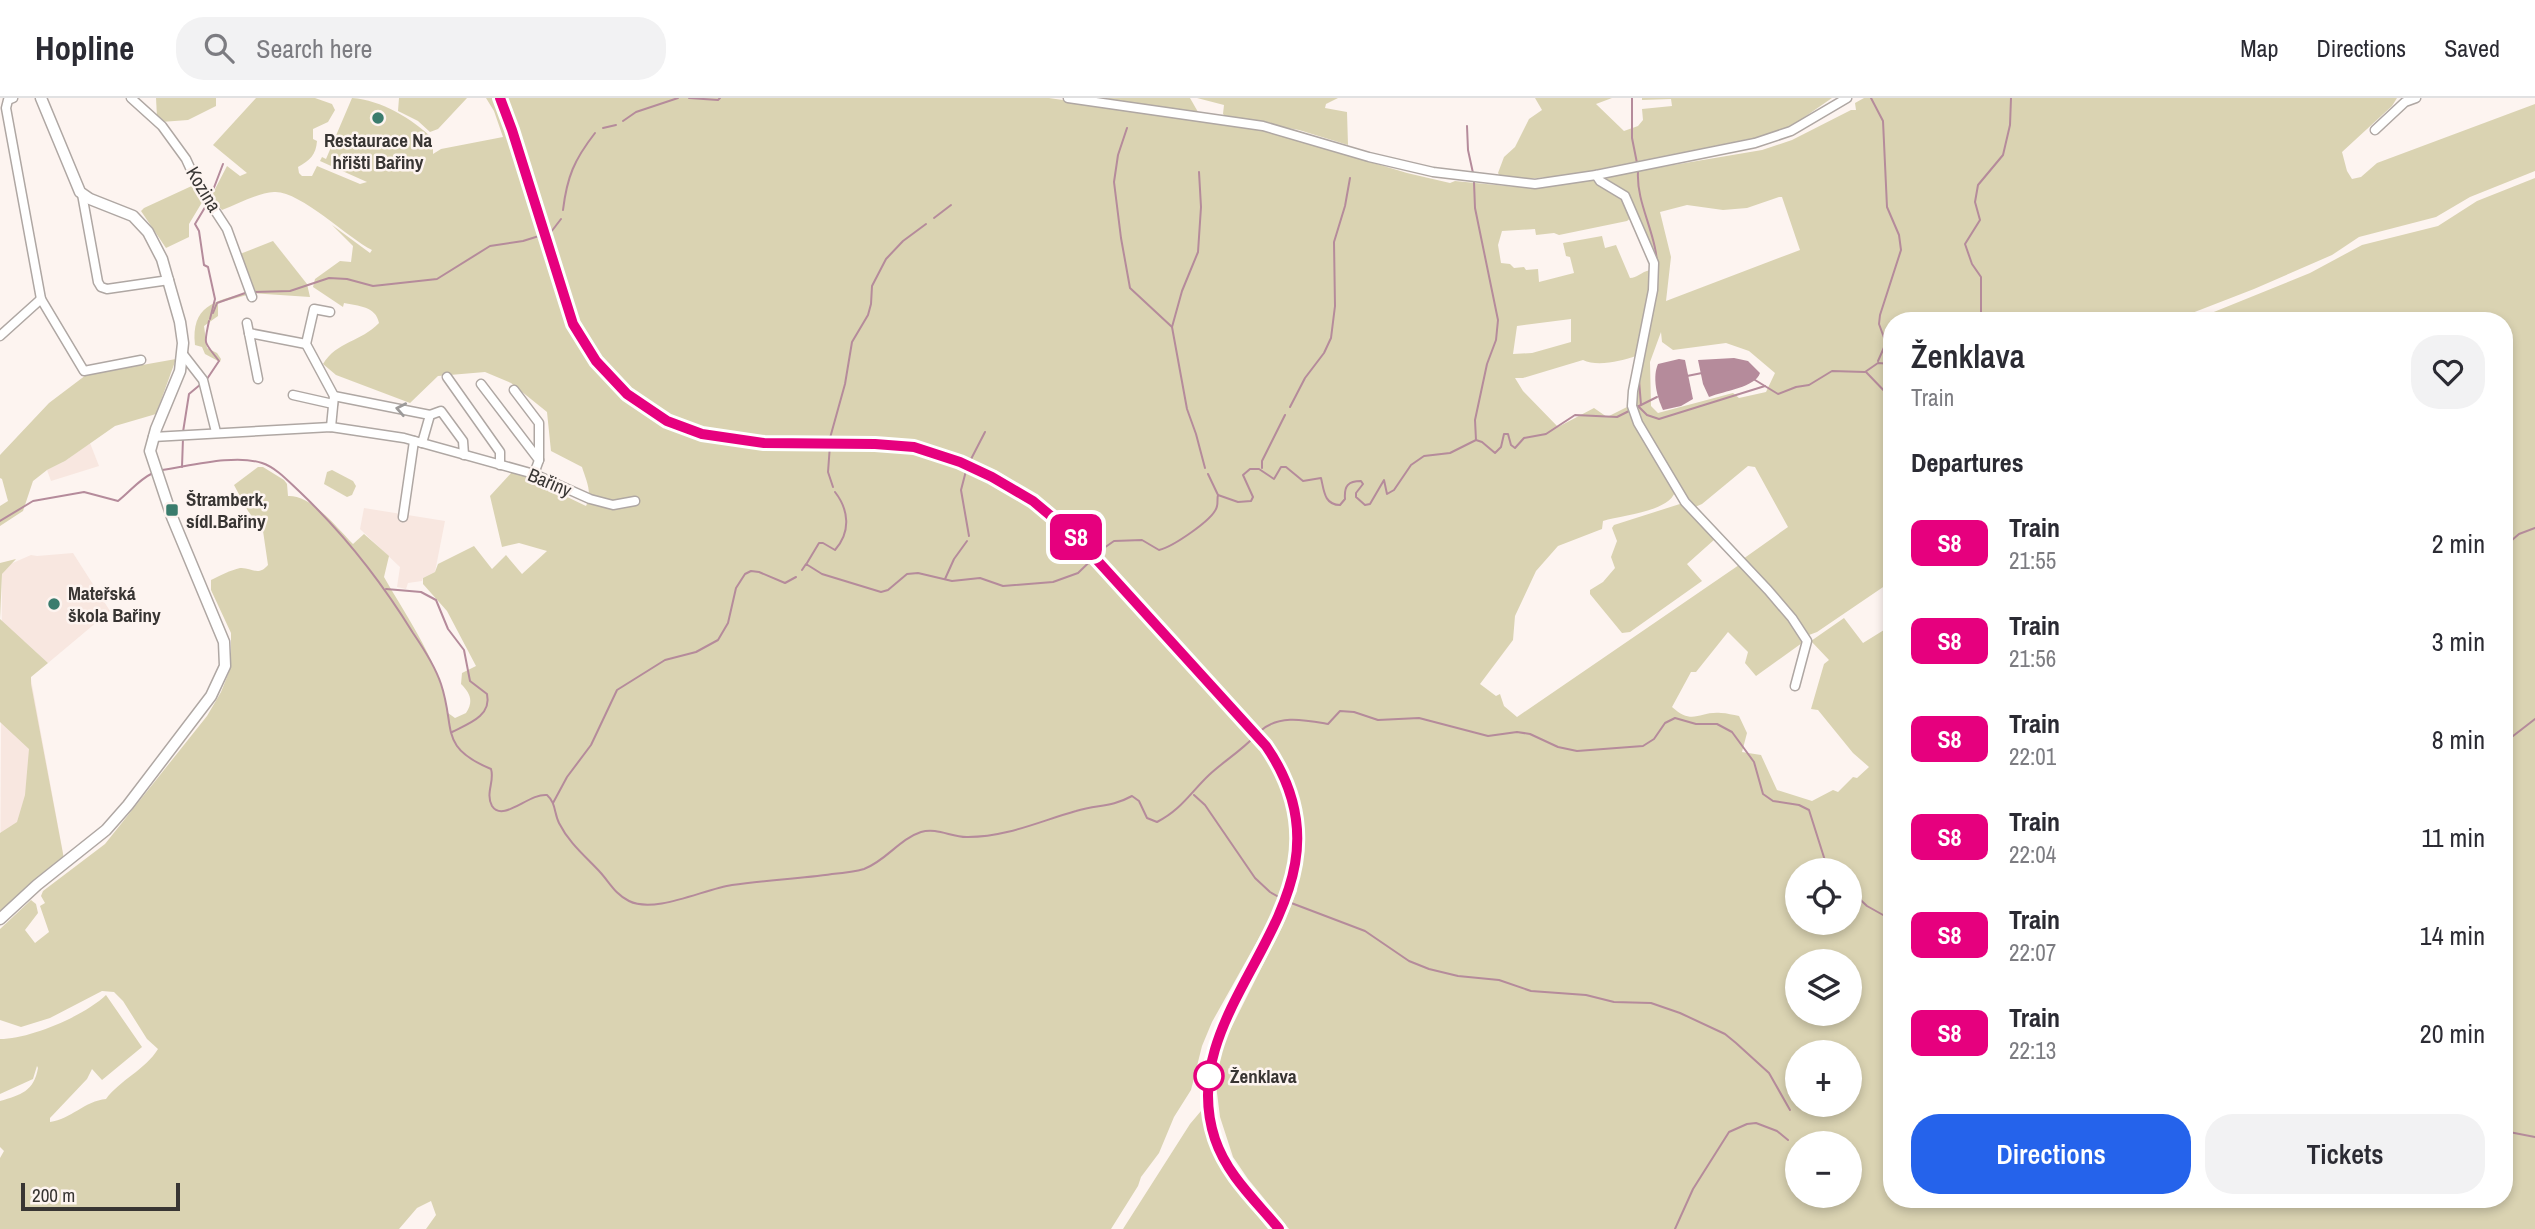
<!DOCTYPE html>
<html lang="en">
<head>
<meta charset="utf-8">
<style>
  body { margin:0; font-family:"Archivo Narrow",sans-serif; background:#f2f2f3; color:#2b2b33; height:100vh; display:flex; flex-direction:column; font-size:26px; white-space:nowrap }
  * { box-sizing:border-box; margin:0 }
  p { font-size:23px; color:#7c7c81 }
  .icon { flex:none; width:38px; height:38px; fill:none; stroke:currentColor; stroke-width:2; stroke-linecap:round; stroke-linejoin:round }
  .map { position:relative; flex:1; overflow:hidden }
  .drawer { position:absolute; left:1883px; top:214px; width:630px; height:896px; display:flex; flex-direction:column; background:#fff; border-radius:28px; box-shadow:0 4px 10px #0003 }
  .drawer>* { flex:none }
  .badge { padding:0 14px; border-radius:10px; font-size:24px; line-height:46px }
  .buttons { position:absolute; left:1785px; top:760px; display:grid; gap:14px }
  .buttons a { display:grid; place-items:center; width:77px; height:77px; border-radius:50%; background:#fff; box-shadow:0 4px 10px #0003; font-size:35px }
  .scale { position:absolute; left:21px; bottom:18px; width:159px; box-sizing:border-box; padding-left:7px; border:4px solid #383533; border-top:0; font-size:19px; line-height:24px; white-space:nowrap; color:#383533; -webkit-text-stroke:5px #fdf4f0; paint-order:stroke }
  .map>.badge { position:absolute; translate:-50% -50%; box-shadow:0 0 0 4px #fff }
  h2 { padding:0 28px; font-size:26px; line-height:63px }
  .round { display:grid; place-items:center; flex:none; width:74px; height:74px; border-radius:28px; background:#f2f2f3 }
  .summary { display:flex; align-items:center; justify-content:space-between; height:119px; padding:0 28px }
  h1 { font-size:33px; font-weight:600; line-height:52px }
  .button { display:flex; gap:14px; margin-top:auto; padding:14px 28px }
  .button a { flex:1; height:80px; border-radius:28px; background:#2563eb; color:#fff; font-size:28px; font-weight:600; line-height:80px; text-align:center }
  .button a+a { background:#f2f2f3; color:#2b2b33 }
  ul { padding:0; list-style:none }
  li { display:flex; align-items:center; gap:21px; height:98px; padding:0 28px }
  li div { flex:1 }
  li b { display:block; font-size:26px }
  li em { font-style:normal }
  li .badge { min-width:77px; font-weight:700; text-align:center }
  header { display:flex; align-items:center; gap:42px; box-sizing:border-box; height:98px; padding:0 35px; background:#fff; border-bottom:2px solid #e1e1e2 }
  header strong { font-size:33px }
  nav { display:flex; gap:38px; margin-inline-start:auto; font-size:24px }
  .search { width:490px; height:63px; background:#f2f2f3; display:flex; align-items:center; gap:18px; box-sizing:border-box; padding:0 24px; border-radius:28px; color:#7c7c81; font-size:26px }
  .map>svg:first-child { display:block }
  .built { fill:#f8e7e0 }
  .green { fill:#dad3b2; fill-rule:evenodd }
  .water { fill:#b58b9b }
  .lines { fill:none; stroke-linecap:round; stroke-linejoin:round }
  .stream { stroke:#b58b9b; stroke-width:2 }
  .minor-casing { stroke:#afa7a3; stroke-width:11 }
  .major-casing { stroke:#afa7a3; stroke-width:13 }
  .minor { stroke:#fff; stroke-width:8 }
  .major { stroke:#fff; stroke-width:10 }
  .rail { stroke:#5d5957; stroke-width:2; stroke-dasharray:10 5; stroke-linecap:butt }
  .oneway { stroke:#9c9a99 }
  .line-casing { stroke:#fff; stroke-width:16 }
  .line { stroke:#e6007e; stroke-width:10 }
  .poi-dot { fill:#3a7c6d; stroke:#fdf4f0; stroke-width:2.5 }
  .stop-dot { fill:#fff; stroke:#e6007e; stroke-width:3.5 }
  .labels { text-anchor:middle; stroke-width:5; stroke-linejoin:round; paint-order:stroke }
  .poi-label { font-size:19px; font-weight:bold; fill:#383533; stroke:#fdf4f0; text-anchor:start }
  .street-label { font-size:19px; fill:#383533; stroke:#fdf4f0 }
  .stop-label { font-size:19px; font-weight:bold; fill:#383533; stroke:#fdf4f0; text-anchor:start }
</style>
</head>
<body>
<header>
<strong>Hopline</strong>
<div class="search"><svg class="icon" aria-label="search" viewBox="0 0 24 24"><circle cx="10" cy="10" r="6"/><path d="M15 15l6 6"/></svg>Search here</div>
<nav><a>Map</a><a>Directions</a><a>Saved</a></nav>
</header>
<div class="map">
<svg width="2535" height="1131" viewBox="0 0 2535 1131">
  <rect width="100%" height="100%" fill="#fdf4f0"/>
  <g class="built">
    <polygon points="496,0 505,0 510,12 573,215 599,260 630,293 669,320 703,333 764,341 875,342 915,345 962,360 1023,392 1051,411 1079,436 1237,609 1275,654 1288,680 1297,706 1301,738 1299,767 1287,807 1223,939 1215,963 1211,994 1215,1028 1229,1062 1241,1080 1285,1131 1274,1131 1228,1076 1212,1044 1204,1004 1205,973 1210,950 1280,804 1291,766 1293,738 1289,708 1281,683 1268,658 1073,442 1046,417 1019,399 959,368 913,353 875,350 763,349 701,340 666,327 625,299 593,265 570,227 509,33"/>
    <polygon points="90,345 99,368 51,383 47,372 65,363"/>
    <polygon points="364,410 445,423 435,474 423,480 422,483 408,485 406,491 397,489 400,469 360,431"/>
    <polygon points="73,455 110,513 48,565 24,543 63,755 0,810 2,476 8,467 31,457 37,458"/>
  </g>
  <g class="green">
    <polygon points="156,0 216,0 216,8 188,22 161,24 157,19"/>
    <path d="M256,0h59l17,6 3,6 -7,12 -15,7v10l4,2c-1,14 -7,19 -19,26l1,6 3,3h10l5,-10 43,18 7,-2 -47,-21 2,-4 4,2 26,-61c29,2 61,21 81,41v15l8,-5 62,-12 -9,-26 -8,-13h10c10,21 16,45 23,68 11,35 22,70 33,105 12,38 23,73 50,103 107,121 231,41 356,92 90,37 134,94 197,164 36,39 74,77 108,118 37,57 37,112 8,172l-3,2 -56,100 -10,24 -11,44 -17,27 -15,36 -18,24 -3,9 -27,43h-685l10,-14 -5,-14 -14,7 -18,21h-399v-71l4,-7 -4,-4v-46c21,-6 34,-10 38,-33l-1,-2 -4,13 -33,15v-55c30,0 84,-23 106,-44l36,52 -40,33 -10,-11 -5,10 -37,39v4c21,-3 35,-21 56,-23 14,-19 39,-29 52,-50l-11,-10 -24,-38 -9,-9 -12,-1 -52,27 -29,9 -21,-7v-91l31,-29 5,4 2,9 -13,17 10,13 14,-11 -9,-26 5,-3 -4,-7 2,-5 62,-47 102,-128 14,-24 10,-25v-34l-20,-43v-10c8,-4 20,-10 29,-12 11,-1 18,9 28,-3l-5,-34 -15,-20 -14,-26 24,-18h5l21,13 3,4 1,12c24,-1 49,32 65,48l11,-10 25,22 -5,21c25,44 56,86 64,136l7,5 11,-5c8,-12 4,-20 -5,-29l1,-11 14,-7 -29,-55 -24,-27v-6l12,-6 3,-8 36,-18 18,23 14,-14 16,19 25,-23 -28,-8 -17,4 -12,-51 23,-25 73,35c7,-13 0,-26 -4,-39l-31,-16 -4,-39 -36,-29 -26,-11 -47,4 -28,27 -74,-28 -13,-11c14,-23 38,-22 56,-41 -3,-17 -21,-17 -35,-20l-1,4 -30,-20 2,-8 25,-18 11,1 2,-16 -21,-21 38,28 2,-3c-24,-12 -73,-60 -98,-58 -16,1 -36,12 -52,18l-8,-9 -1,-8 14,-27 13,10 7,-3 -34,-28z"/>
    <polygon points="399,0 467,0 438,31 430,34 418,23 398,13"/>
    <path d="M505,0h544l212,31 146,44 43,10 5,-2 62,6 32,-1 213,-36 30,-10 59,-30h5l-1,-7 9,-5h533l-5,8 -50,46 5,19 5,8 9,-2 16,-14 158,-59v67l-65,26 -34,20 -77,20 -27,18 -78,34 -80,31h-282v261l-75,51 -8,3 -8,-12 -58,-64 45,-32 -33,-60 -7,-1 -46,38 -7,3 -20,-15c-7,20 -53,23 -72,29l-1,8 -44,17 -22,25 -21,45 -2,24 -33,44 16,12 4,-2 4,12 13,11 222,-152 52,55 11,23 -46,33 -11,-13 3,-11 -20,-20 -32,40h-5l-19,35c21,19 27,4 49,6 6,0 12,2 18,3l8,17 -5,19 19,3 16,35 35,11 21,-11 5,2 15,-15 4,1 12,-11 -16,-14 -35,-43 -7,-1 13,-45 5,-4 -18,-19 33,-23 19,25 29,-18v574h612v-879h-310l116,-47 52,-28 76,-19 39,-25 58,-23v1051h-1246l-41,-50 -15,-22 -13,-40 -4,-32 3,-33 63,-125 15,-36 5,-61 -11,-54c-6,-3 -26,-37 -34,-47 -59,-65 -119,-130 -178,-195 -44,-41 -104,-80 -165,-91 -26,-5 -53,-3 -79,-4 -108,0 -190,0 -252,-105 -13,-23 -19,-50 -26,-75 -17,-54 -31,-109 -52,-161zM1779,99h3l18,53 -134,51 5,-44 -11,-45 27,-7 36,5 24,-2zM1632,119l19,50 -1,3c-9,2 -13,8 -20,8l-14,-33 -11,3 -3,-12 -39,7 3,13 4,1 4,16 -35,9 -1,-13 -12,1 -2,-3 -10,1 -4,-4 -9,-1 -3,-18 4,-14 33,-2 1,6 18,-2 5,2 68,-14zM1571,221v23l-39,11 -19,1 4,-28zM1661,234l1,10 11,8 53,-7 23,8 26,22 -9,19 -27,6 -6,-5 -75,20 -7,-7 -1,-44zM1636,258l-8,35 1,15 -22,11 -13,-9 -36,19 -35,-36 -8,-13h8l60,-18c14,7 39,1 53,-4zM1797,772h53v52h-53zM1797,863h53v52h-53zM1797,954h53v52h-53zM1797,1045h53v52h-53z"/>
    <polygon points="1103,0 1190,0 1198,14"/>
    <polygon points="1197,0 1338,0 1326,6 1325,10 1347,14 1348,47 1299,32 1226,19 1223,16 1224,7"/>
    <polygon points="1535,0 1612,0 1596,6 1624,33 1638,28 1643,22 1642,11 1672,8 1671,1 1642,2 1642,0 1832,0 1793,27 1764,38 1570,77 1526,81 1500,78 1498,75 1504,59 1515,49 1529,21 1542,12"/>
    <polygon points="196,86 204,101 189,126 189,139 166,150 141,113 144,110"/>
    <polygon points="273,143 307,186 310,199 252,195 240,156"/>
    <path d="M246,195l1,2 -29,8v13l-14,10 3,22 10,5 4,6 -1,3 -15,-8 -3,-7 -7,-2c-4,-39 19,-44 51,-52z"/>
    <polygon points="176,261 156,316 115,328 65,363 47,372 33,383 23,413 0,428 0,408 8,403 2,381 0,380 0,357 49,305 86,277"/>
    <polygon points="332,372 353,383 356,388 352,397 347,399 324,386 327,374"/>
    <polygon points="1683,405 1715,441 1687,466 1702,483 1630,534 1622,535 1590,496 1590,492 1603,484 1615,470 1611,459 1617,443 1612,430 1614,427"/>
    <polygon points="16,461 2,476 0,521 48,565 31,579 31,586 64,761 33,783 0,816 0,735 17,724 25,697 29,651 0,624 0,465"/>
    <polygon points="1201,1013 1215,1057 1224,1075 1268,1131 1123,1131 1190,1026"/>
  </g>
  <g class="water">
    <path d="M1734,260l14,3 12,12c-4,14 -36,18 -51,24l-6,-13 -5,-24z"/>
    <path d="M1679,261l6,1 8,39 -12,7 -18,4c-6,-13 -11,-32 -5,-46z"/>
  </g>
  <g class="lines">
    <g class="stream">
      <polyline points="689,0 718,2 720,0"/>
      <polyline points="1632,0 1632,40 1637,65"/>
      <polyline points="1871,0 1883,23 1887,109 1899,137 1901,152 1880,217 1879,226 1886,245 1878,263"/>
      <polyline points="623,23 636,14 678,0"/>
      <polyline points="1467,28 1468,52 1473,75"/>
      <polyline points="603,30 616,27"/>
      <polyline points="1127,30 1118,57 1114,84 1121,140 1130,190 1172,229 1187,311 1196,336 1205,370"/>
      <path d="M1638,74c-2,34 22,66 19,103"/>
      <polyline points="1474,84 1475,110 1498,222 1496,242 1487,266 1475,322 1476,342"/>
      <polyline points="210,100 223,66"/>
      <polyline points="207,106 195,126 199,133 204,167 208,169 215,201 210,221"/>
      <path d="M563,112c4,-33 11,-50 32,-77"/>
      <polyline points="934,120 951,107"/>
      <polyline points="551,134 561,121"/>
      <polyline points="253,194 290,193 329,180 347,181 373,188 437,181 490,148 523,143 539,138"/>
      <polyline points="213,215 217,205 248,194"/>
      <polyline points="1981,222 1981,179 1972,166 1965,146 1980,122 1975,104 1978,87 2003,57 2010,27 2011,0"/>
      <polyline points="1172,229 1182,193 1198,154 1201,109 1199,74"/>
      <polyline points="1866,274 1892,301"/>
      <polyline points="1687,278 1702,275"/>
      <path d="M207,281l12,-18c-16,-21 -15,-15 -10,-40"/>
      <polyline points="1639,282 1641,307"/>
      <polyline points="1755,282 1778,296 1796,289 1809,287 1832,273 1865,274 1878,265 1892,266"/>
      <polyline points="1638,308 1647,317 1659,321 1765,288"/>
      <polyline points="1290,309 1305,280 1324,255 1331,240 1335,208 1334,144 1345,108 1350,80"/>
      <polyline points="1637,309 1657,299"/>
      <polyline points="183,334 189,296 201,286"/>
      <polyline points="830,340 845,286 852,244 868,217 871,206 872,188 886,161 903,143 926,126"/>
      <polyline points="830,347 828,374 833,389"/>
      <polyline points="969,365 985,334"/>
      <polyline points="182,369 183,340"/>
      <polyline points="967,369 961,392 969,438"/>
      <polyline points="1262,370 1262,363 1285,317"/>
      <path d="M162,372c28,-4 73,-16 100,-7 15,5 27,19 38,29 44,42 81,89 113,141 11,16 22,33 28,51 15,45 -3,63 50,85 4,12 -6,24 1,37 11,17 37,-13 55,-11 9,8 7,18 12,28 10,20 26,33 41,49 10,11 15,22 29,29 26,13 75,-12 103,-16 33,-5 67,-6 100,-11 11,-1 22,-2 32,-5 22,-8 35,-30 57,-37 16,-5 32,6 47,5 39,0 72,-16 108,-26 22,-7 34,-3 56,-15l7,5 8,17 10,4c24,-12 34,-30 52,-47 15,-14 32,-24 46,-39"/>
      <polyline points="1208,376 1218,397"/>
      <path d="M0,423l33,-20 51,-9 34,9c13,-10 20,-21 35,-28"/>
      <polyline points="2504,449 2519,436 2535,430"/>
      <path d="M807,465l12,-20h4l12,7c16,-18 14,-40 0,-58"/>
      <path d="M802,472l4,-6 16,10 59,18 7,-2 19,-16 11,-1 34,8 28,-3 23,8 50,-4 25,-9 26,-25 10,-7 28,-1 17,10c13,-3 56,-31 58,-44 1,-4 0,-8 1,-11l20,7 13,-1 2,-4 -10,-22 7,-6h9l15,10 7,-12h5l17,14 18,-3c3,12 3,27 19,27l5,-6c-1,-13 3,-18 16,-18l2,3 -7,9v4l9,8 5,-1 14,-24 3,14 7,-4 17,-25 13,-9 26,-3 26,-13 6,2 13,11 6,-6 3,-13h4l3,11 4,3 9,-10 22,-4 29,-19 42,2 12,-6"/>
      <polyline points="945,481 954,461 967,443"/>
      <path d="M386,491l35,3 15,8 12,29 16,21 6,31 17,13c5,22 -19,30 -35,38"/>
      <path d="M1259,634c19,-18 46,-12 69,-8l12,-13 14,1 24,8 41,-2 69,18 29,-4 13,2 28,13 19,4 66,-5 11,-7 11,-16 10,-5 21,6h21l15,8 22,30 9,32 10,7 26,4 10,5 19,60"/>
      <polyline points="2504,645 2535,621"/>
      <polyline points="1194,697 1205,707 1255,780 1270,794 1286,803 1365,833 1409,863 1429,871 1458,878 1499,882 1531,893 1586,897 1614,904 1651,905 1680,915 1725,936 1736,945 1769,975 1790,1012"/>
      <polyline points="553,705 567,679 591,647 617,592 665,562 696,554 718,542 728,525 736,490 745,476 751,473 759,474 785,485 796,479"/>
      <polyline points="1850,792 1867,808 1892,822"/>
      <polyline points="2504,1033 2535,1039"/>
      <polyline points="1675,1131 1693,1091 1729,1034 1747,1026 1756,1025 1777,1033 1788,1042"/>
    </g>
    <defs>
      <g id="minor">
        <polyline points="13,0 8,2 6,10 41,201 84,273 141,262"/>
        <polyline points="131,0 162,28 186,61 197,85 227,131 252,199"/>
        <polyline points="1068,0 1263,28 1369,59 1433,74 1535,86 1596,77 1755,45 1791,33 1847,0"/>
        <polyline points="2375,32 2405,4 2416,0"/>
        <polyline points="1596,77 1600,83 1625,98 1654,165 1653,192 1633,293 1632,308 1638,325 1685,404 1768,492 1792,520 1807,543 1795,588"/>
        <polyline points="82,96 98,184 101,189 107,191 169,182"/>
        <polyline points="330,214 314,211 306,246 334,298 331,329"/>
        <polyline points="247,225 258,281"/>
        <polyline points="249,235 306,246"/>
        <polyline points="0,238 41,201"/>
        <polyline points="182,255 203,282 216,334"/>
        <polyline points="447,279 500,354 500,367"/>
        <polyline points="481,286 539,362 534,376"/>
        <polyline points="514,292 539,325 539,362"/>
        <polyline points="293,297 333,306"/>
        <polyline points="334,298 430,317 441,313 463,343 464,357"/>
        <polyline points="153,339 331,329 404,340 534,376 590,401 613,407 635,403"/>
        <polyline points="422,345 430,317"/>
        <polyline points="403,419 414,343"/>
      </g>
      <polyline id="major" points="0,821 37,787 106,732 128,707 211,598 225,568 224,544 172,419 150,353 156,331 180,273 183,245 180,224 162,161 148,134 133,118 90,101 80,94 41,0"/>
    </defs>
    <use href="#minor" class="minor-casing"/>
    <use href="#major" class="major-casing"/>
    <use href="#minor" class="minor"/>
    <use href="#major" class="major"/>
    <path class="rail" d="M500,0c24,53 37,112 54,167 10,31 18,61 36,88 63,92 146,90 246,90 26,1 54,-1 80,4 58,13 117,49 160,90 41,44 81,89 122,133 34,37 76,73 92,122 43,135 -131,233 -69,362 14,28 38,51 58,75"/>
  </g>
  <defs><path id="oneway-chevron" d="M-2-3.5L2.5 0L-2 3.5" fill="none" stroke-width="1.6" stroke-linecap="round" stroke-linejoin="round" transform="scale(1.75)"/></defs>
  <use class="oneway" href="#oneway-chevron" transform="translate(401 311) rotate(-169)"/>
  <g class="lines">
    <defs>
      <path id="line" d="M500,0l12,32 61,194 23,37 31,33 40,27 35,13 62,9 111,1 39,3 46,15 32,15 41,24 43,36 190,209c107,155 -98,251 -51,393 12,36 41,62 64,90"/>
    </defs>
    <use href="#line" class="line-casing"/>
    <use href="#line" class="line"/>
  </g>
  <g class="poi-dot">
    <circle cx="378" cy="20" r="7"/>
    <rect x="165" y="405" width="14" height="14" rx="3.5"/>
    <circle cx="54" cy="506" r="7"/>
  </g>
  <circle class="stop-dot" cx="1209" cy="978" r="14"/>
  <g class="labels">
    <g class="poi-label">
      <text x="378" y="49" text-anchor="middle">Restaurace Na<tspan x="378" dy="22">hřišti Bařiny</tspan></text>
      <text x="186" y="408">Štramberk,<tspan x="186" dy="22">sídl.Bařiny</tspan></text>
      <text x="68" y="502">Mateřská<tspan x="68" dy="22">škola Bařiny</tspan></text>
    </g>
    <g class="street-label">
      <text transform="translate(204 91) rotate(59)" y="7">Kozina</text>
      <text transform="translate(550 384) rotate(23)" y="7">Bařiny</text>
    </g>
    <g class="stop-label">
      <text x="1230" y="985">Ženklava</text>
    </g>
  </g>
</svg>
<div class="buttons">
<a><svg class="icon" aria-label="locate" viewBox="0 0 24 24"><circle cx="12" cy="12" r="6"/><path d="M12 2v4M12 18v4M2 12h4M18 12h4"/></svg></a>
<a><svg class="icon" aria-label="layers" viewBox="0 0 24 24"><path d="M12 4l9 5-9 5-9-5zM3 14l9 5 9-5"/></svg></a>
<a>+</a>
<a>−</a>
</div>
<div class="scale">200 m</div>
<b class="badge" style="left:1076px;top:439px;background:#e6007e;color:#fff">S8</b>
<section class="drawer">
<div class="summary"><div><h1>Ženklava</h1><p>Train</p></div><a class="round"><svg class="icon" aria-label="heart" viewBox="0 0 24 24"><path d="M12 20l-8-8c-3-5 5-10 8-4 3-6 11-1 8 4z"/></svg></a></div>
<h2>Departures</h2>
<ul>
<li><span class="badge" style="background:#e6007e;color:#fff">S8</span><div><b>Train</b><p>21:55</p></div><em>2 min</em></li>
<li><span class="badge" style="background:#e6007e;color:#fff">S8</span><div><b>Train</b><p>21:56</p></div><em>3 min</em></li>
<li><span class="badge" style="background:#e6007e;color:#fff">S8</span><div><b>Train</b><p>22:01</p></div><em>8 min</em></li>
<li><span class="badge" style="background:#e6007e;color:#fff">S8</span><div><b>Train</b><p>22:04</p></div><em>11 min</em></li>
<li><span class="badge" style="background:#e6007e;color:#fff">S8</span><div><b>Train</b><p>22:07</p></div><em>14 min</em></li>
<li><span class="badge" style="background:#e6007e;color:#fff">S8</span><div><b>Train</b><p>22:13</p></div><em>20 min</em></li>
</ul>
<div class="button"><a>Directions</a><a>Tickets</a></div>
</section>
</div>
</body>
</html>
